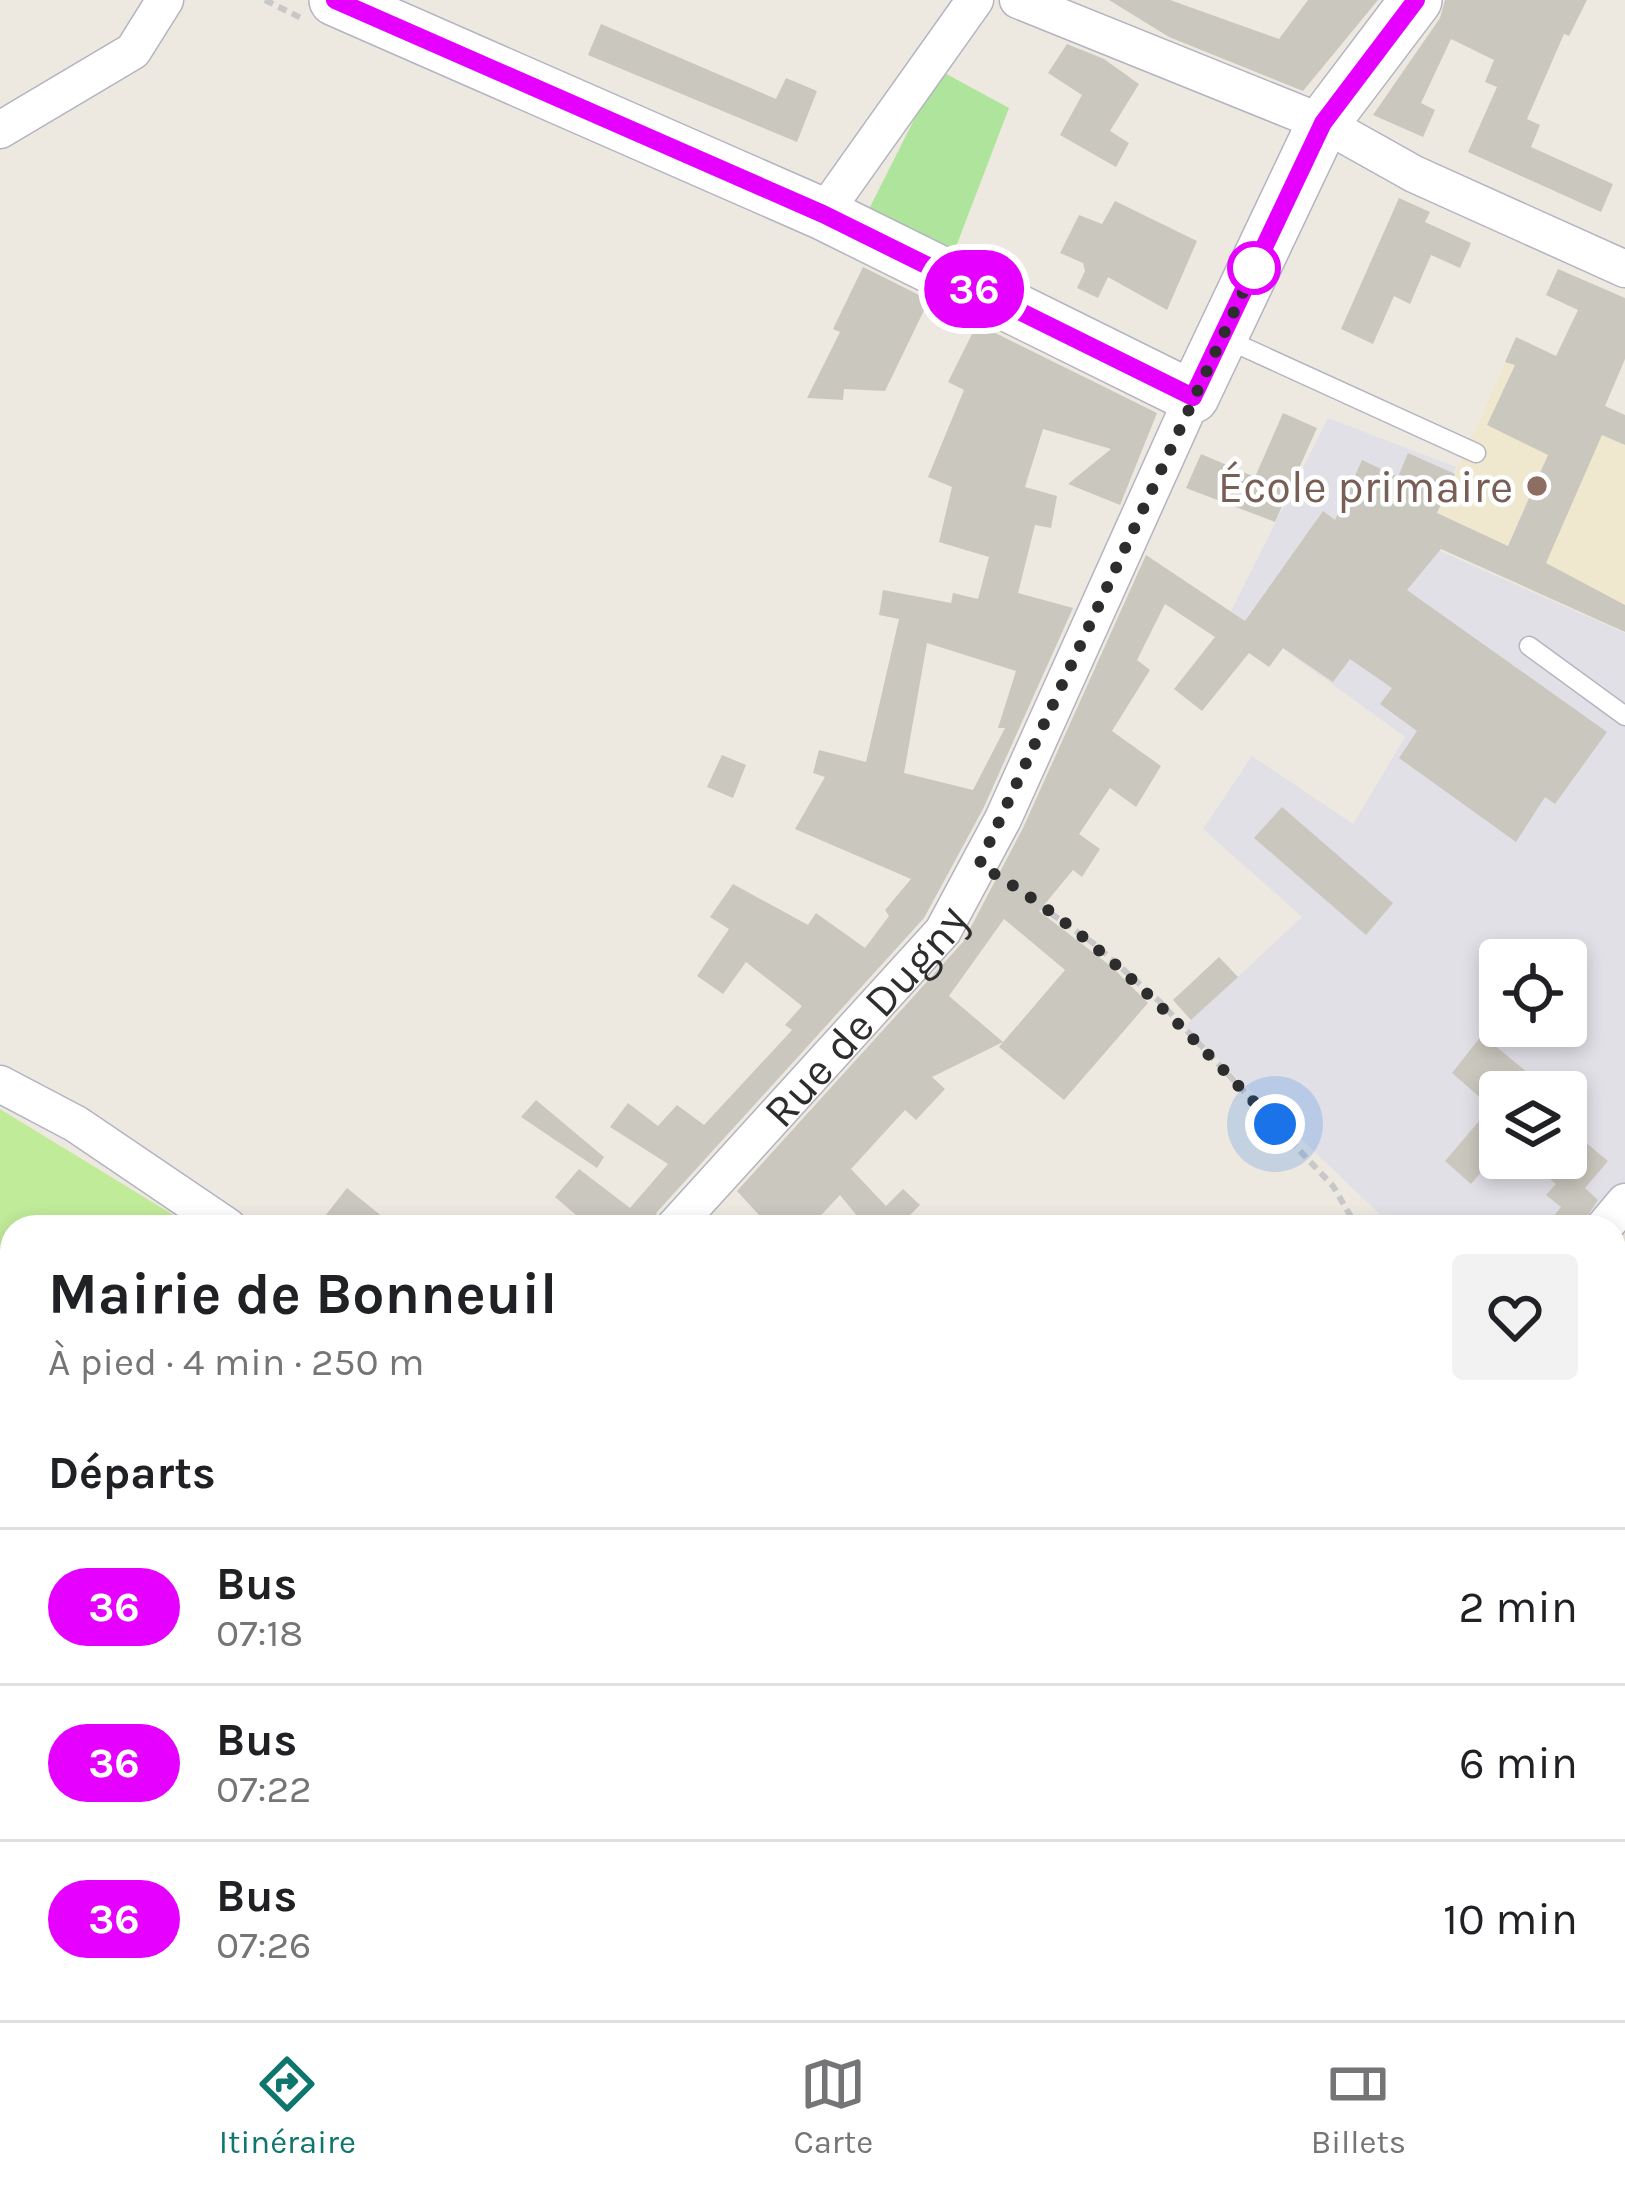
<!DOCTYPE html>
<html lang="fr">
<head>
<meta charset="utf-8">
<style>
  body { margin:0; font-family:Karla,sans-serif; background:#f2f2f2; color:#202124; height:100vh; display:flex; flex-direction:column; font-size:45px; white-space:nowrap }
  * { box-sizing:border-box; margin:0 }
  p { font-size:39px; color:#757577 }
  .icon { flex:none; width:66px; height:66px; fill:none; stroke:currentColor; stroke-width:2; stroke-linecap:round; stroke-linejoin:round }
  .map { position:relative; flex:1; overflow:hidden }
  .panel { position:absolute; left:0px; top:1215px; width:1626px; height:807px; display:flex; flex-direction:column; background:#fff; border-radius:36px 36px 0 0; box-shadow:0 6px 18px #0003 }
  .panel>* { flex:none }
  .badge { padding:0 24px; border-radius:39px; font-size:42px; line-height:78px }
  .controls { position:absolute; left:1479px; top:939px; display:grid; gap:24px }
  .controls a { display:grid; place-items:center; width:108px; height:108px; border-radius:12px; background:#fff; box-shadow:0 6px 18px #0003; font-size:60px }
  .you { position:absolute; width:60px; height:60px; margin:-30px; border:9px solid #fff; border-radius:50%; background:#1a73e8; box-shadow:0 0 0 18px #1a73e833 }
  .map>.badge { position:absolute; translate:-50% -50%; box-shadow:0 0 0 6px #fff }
  h2 { padding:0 48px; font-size:45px; line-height:108px }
  .round { display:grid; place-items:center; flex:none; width:126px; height:126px; border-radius:12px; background:#f2f2f2 }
  .summary { display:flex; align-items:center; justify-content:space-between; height:204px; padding:0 48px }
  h1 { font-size:57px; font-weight:700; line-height:90px }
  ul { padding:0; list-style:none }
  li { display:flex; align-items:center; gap:36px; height:156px; padding:0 48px; border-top:3px solid #e0e0e0 }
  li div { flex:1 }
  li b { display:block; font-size:45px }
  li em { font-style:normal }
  li .badge { min-width:132px; font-weight:700; text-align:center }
  .dock { display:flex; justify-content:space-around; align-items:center; height:168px; border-top:3px solid #e0e0e0; background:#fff; font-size:33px; color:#757577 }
  .dock a { display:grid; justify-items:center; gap:6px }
  .dock .current { color:#0f766e }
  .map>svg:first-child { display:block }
  .industrial { fill:#e2e0e7; fill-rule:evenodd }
  .education { fill:#efe8cf }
  .green { fill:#aee49c }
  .pitch { fill:#c0eb98 }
  .building { fill:#cac7be; fill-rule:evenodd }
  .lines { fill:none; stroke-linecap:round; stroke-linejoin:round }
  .lane-casing { stroke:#b3b4c0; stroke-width:21 }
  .street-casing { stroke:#b3b4c0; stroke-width:39 }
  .secondary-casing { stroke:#b3b4c0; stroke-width:54 }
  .path { stroke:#c8c8c8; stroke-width:6; stroke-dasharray:9 6; stroke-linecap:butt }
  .lane { stroke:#fff; stroke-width:18 }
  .street { stroke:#fff; stroke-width:36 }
  .secondary { stroke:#fff; stroke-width:51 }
  .line-casing { stroke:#fff; stroke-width:27 }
  .line { stroke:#e600ff; stroke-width:18 }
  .walk { stroke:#2d2d2d; stroke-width:12; stroke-dasharray:0 21.6 }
  .stop-dot { fill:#fff; stroke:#e600ff; stroke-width:6 }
  .education-dot { fill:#8d6e63; stroke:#fff; stroke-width:4.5 }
  .labels { text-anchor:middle; stroke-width:9; stroke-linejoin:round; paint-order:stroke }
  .education-label { font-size:45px; fill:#785e54; stroke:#fff; text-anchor:end }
  .street-label { font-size:45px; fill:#2d2d2d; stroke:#fff }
</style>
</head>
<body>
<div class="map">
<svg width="1625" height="2020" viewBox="0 0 1625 2020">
  <rect width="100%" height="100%" fill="#eee9e0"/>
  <g class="industrial">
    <path d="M1328,418l128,49 -34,76 203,90v564l-22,30h-210l-209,-200 118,-110 -99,-88 49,-73 101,68 52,-87 -174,-126zM1500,960h66v66h-66zM1500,1092h66v66h-66z"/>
    <polygon points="103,2010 868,2010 857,2020 114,2020"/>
  </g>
  <polygon class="education" points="1506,361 1625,415 1625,632 1425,541"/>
  <g class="green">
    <polygon points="939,70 1009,108 954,252 869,209"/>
    <polygon points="12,1648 12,1906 0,1914 0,1657"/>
  </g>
  <polygon class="pitch" points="0,1109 193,1227 12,1227 12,1648 0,1657"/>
  <g class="building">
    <polygon points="1109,0 1170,0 1279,39 1308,0 1378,0 1303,91 1169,37"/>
    <polygon points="1445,0 1587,0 1569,36 1564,34 1527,119 1540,125 1531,147 1613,184 1601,212 1468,152 1497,87 1485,82 1494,60 1451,39 1421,103 1435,110 1423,137 1373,115 1440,18"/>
    <polygon points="601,24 776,99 786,78 817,91 797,142 588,55"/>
    <polygon points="1067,44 1104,59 1139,84 1110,131 1129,143 1116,167 1060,135 1082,95 1048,73"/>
    <polygon points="1399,198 1430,212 1425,222 1471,243 1460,268 1431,255 1410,304 1394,296 1373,344 1341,329"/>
    <polygon points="1115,201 1197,241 1167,310 1108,277 1098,298 1077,288 1085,271 1083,263 1060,253 1079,215 1102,224"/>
    <polygon points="863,267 929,300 885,391 844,389 843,400 807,398 840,332 833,329"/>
    <polygon points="1558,269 1625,298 1625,359 1605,406 1625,415 1625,445 1602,435 1546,563 1625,605 1625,632 1441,549 1407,590 1607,732 1555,804 1545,797 1516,842 1399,758 1417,731 1380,704 1392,688 1350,659 1333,682 1283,648 1269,667 1249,653 1202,711 1174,689 1215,637 1165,604 1137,660 1150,670 1112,731 1161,766 1136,807 1110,788 1079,834 1100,849 1082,877 1073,870 1039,911 1112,967 1148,1003 1064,1100 999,1047 1065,970 1004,919 949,996 1003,1042 932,1077 945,1089 916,1120 905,1110 851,1169 886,1206 903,1189 920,1205 902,1223 906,1227 866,1227 840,1195 810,1227 770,1227 737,1191 963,942 1023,828 1146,555 1245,621 1323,511 1335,520 1362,460 1398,477 1408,453 1455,474 1437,513 1508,546 1548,455 1487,425 1515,365 1505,362 1516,337 1556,356 1578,310 1546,295"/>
    <path d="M977,324l180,89 -37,92 -52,-21 43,-35 -68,-20 -18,58 32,9 -6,32 -16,-3 -17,68 55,15 -90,201 -59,109 -267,294 -5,15h-62l-35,-30 24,-28 51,39 38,-44 -58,-37 18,-24 30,23 19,-21 27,20 88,-95 -7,-5 17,-19 -56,-44 -23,32 -26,-18 32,-47 -19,-12 23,-33 75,41 8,-12 49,35 24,-32 -4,-6 26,-31 -116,-50 30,-52 -12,-4 6,-23 47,12 33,-143 -20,-4 4,-25 68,13 2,-10 25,6 11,-42 -50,-15 13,-55 -24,-10 36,-87 -16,-8zM927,643l89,28 -18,57h7l-32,62 -69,-17z"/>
    <polygon points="1283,413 1317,428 1275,522 1186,488 1201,454 1255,477"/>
    <polygon points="722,755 746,765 733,798 707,787"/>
    <polygon points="1282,807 1393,903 1366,935 1254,838"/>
    <polygon points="1219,957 1238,977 1191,1020 1173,1000"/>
    <polygon points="1482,1035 1551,1092 1500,1092 1500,1150 1471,1184 1445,1161 1491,1107 1452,1073"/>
    <polygon points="536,1100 604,1157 597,1168 521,1117"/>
    <polygon points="1566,1126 1608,1161 1585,1188 1598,1200 1580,1227 1545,1227 1561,1207 1546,1195 1556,1184 1526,1158 1566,1158"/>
    <polygon points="347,1188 395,1227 337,1227 325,1216"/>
  </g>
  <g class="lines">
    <defs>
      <g id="lane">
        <polyline points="1226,339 1476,453"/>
        <polyline points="1529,646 1625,716"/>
        <polyline points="823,2020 831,2010"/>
      </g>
      <g id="street">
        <polyline points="1018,0 1323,123 1414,174 1625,269"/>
        <polyline points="0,130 133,51 165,0"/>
        <polyline points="823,214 975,0"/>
        <polyline points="0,1084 76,1124 228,1227"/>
        <path id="s1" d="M674,1227l269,-296 60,-112 190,-422"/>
        <polyline points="1604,1227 1625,1202"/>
      </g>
      <polyline id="secondary" points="335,0 823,214 1193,397 1323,123 1416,0"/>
    </defs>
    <use href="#lane" class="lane-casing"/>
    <use href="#street" class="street-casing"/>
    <use href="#secondary" class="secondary-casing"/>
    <g class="path">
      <polyline points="265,0 303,19"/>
      <polyline points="1002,879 1093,943 1159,1001 1333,1186 1357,1227"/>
      <polyline points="0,1930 12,1922"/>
    </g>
    <use href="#lane" class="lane"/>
    <use href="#street" class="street"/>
    <use href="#secondary" class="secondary"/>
  </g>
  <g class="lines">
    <defs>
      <polyline id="line" points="335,0 823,214 1193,397 1323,123 1416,0"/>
    </defs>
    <use href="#line" class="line-casing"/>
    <use href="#line" class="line"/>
    <path class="walk" d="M1254,268l8,-17 -283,614c116,66 204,163 296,259"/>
  </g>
  <circle class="stop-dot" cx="1254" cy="268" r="24"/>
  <circle class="education-dot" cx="1537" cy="486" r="12"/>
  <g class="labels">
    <g class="education-label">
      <text x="1513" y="502">École primaire</text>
    </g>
    <g class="street-label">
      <text dy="16" stroke="none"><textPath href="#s1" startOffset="285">Rue de Dugny</textPath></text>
    </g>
  </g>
</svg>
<div class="controls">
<a><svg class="icon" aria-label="locate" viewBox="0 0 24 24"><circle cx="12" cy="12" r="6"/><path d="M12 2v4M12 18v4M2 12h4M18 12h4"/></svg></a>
<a><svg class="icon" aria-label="layers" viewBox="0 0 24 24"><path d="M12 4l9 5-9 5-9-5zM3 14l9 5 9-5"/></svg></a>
</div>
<div class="you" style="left:1275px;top:1124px"></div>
<b class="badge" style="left:974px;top:289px;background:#e600ff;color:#fff">36</b>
<section class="panel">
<div class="summary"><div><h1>Mairie de Bonneuil</h1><p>À pied · 4 min · 250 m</p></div><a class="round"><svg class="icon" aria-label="heart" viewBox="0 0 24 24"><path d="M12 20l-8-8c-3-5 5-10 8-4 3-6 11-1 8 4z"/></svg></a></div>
<h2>Départs</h2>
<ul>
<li><span class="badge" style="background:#e600ff;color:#fff">36</span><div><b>Bus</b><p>07:18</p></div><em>2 min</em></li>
<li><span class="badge" style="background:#e600ff;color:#fff">36</span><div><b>Bus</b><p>07:22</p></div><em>6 min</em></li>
<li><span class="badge" style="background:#e600ff;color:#fff">36</span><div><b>Bus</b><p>07:26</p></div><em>10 min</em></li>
</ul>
</section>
</div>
<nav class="dock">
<a class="current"><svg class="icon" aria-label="directions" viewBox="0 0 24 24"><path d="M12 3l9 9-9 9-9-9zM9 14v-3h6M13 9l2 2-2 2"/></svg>Itinéraire</a>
<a><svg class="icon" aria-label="map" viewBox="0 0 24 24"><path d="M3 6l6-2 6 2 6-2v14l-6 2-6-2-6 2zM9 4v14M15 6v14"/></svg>Carte</a>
<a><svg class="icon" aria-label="tickets" viewBox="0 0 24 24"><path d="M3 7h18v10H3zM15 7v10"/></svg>Billets</a>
</nav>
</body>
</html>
